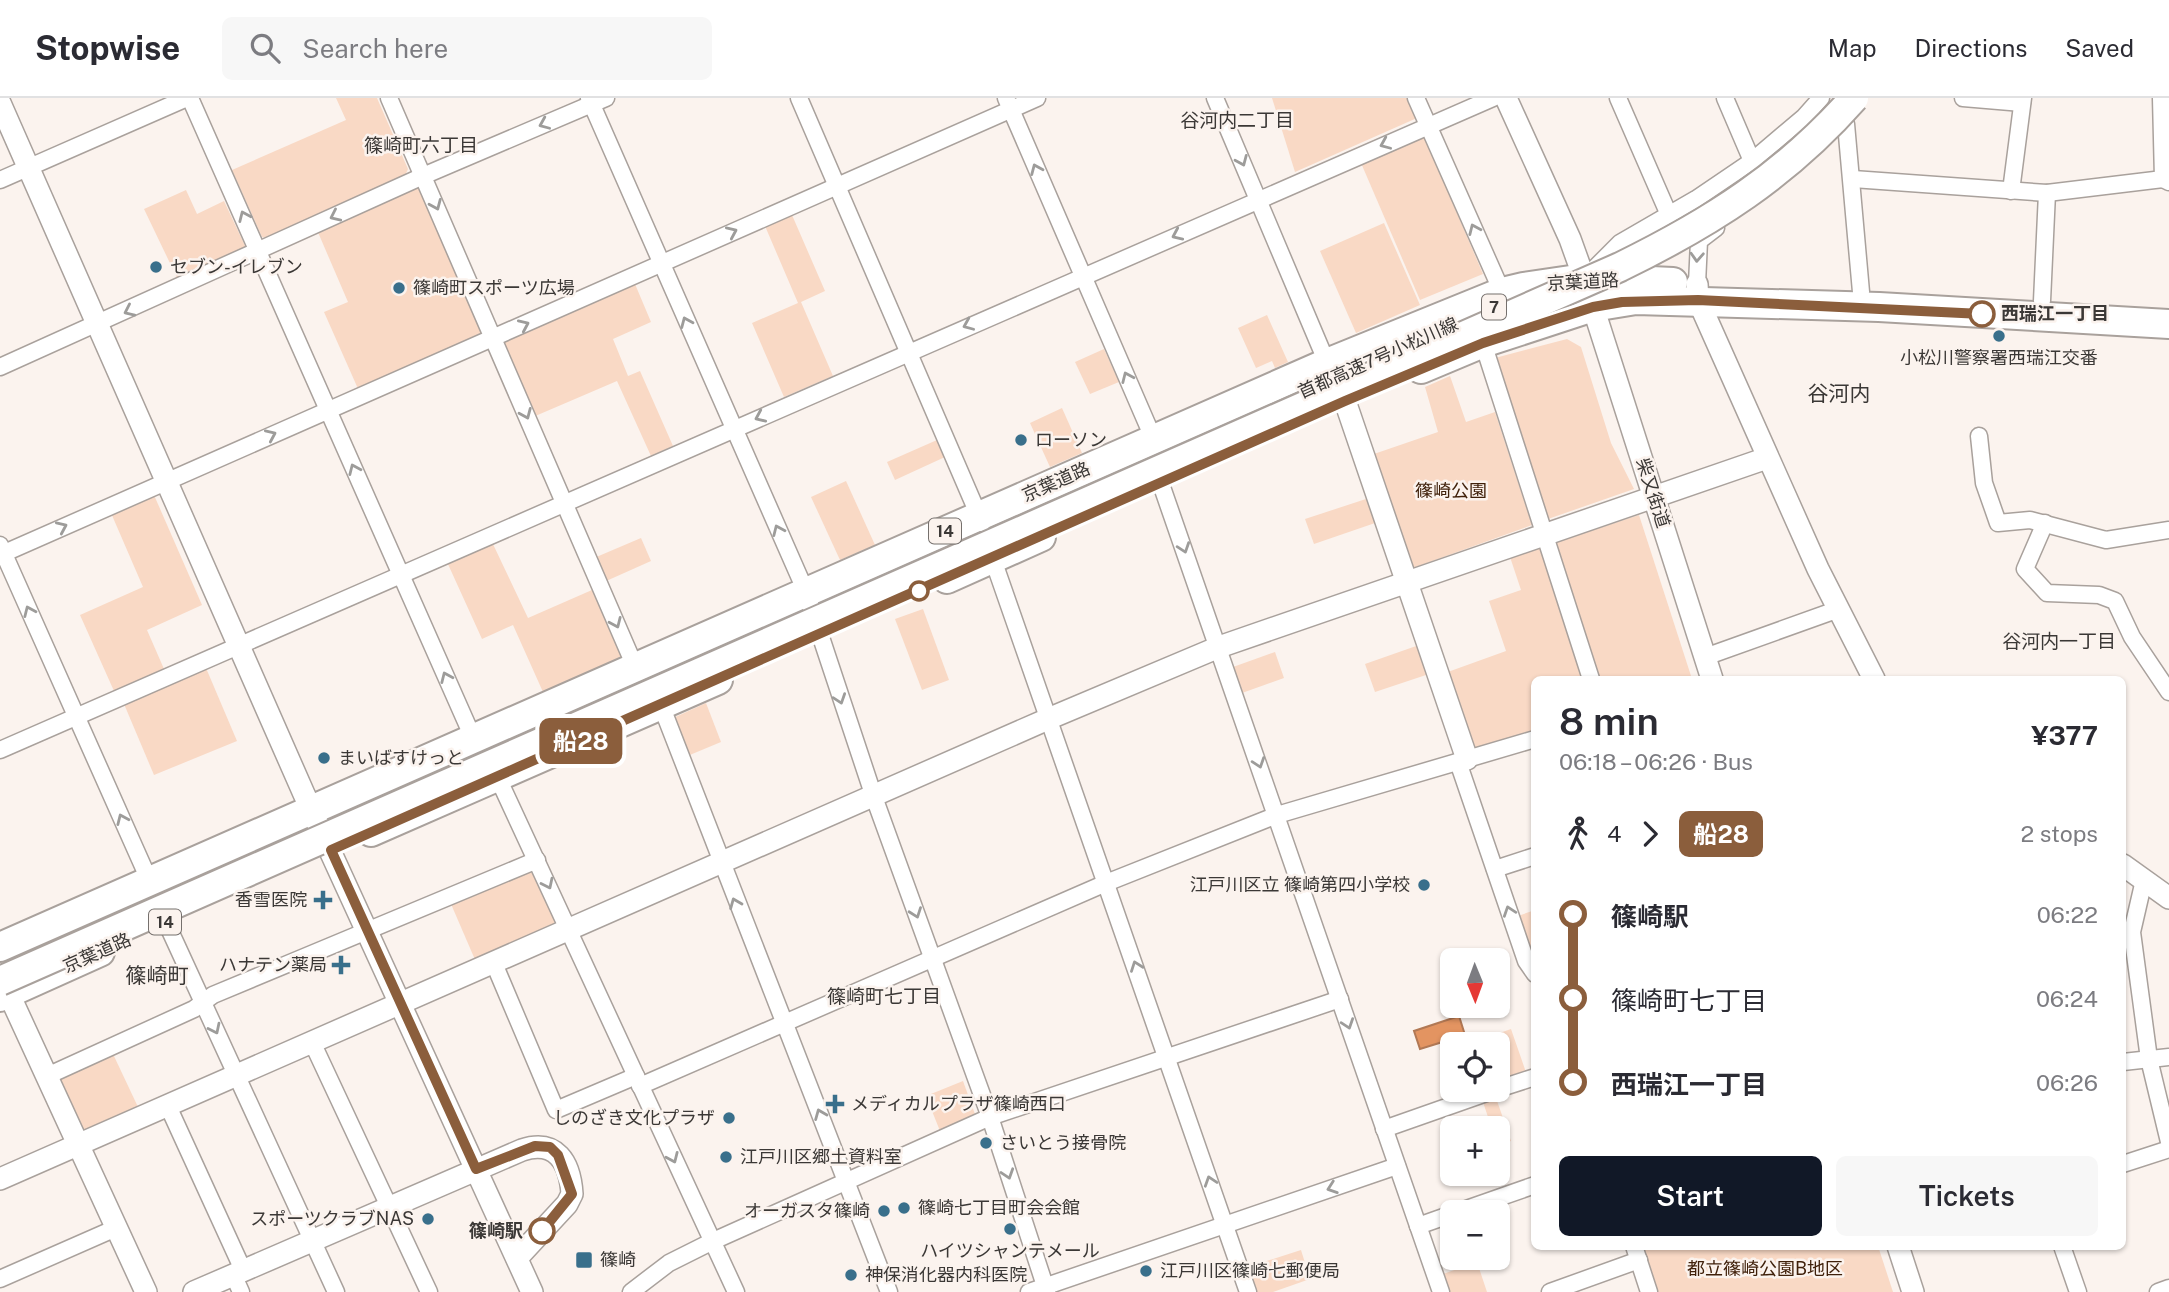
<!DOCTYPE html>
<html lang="en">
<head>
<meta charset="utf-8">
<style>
  body { margin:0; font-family:"Public Sans","Noto Sans JP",sans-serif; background:#f7f7f7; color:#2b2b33; height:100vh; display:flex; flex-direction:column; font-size:26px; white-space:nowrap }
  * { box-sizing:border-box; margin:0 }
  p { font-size:23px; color:#7c7c81 }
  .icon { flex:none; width:38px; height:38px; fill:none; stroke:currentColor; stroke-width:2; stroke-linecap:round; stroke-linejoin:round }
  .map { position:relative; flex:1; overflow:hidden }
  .drawer { position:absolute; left:1531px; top:578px; width:595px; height:574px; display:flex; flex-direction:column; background:#fff; border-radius:10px; box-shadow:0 2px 5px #0004 }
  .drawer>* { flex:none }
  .badge { padding:0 14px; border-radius:10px; font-size:24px; line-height:46px }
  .needle { width:46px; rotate:179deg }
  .buttons { position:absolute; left:1440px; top:850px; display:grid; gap:14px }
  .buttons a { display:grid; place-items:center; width:70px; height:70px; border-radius:10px; background:#fff; box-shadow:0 2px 5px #0004; font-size:35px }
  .map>.badge { position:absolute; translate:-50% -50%; box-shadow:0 0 0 4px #fff }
  .legs { display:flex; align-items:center; gap:10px; height:77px; padding:0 28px; font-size:23px }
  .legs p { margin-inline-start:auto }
  .headline { display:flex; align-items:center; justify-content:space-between; height:119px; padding:0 28px }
  h1 { font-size:38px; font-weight:600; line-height:52px }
  .button { display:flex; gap:14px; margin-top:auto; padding:14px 28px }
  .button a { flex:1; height:80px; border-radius:10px; background:#111827; color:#fff; font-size:28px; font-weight:600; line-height:80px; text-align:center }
  .button a+a { background:#f7f7f7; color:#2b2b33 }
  ul { padding:0 28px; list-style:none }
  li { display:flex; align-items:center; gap:24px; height:84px; font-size:26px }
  li i { display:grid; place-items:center; width:10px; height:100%; margin:0 9px; background:currentColor }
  li i::after { content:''; width:18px; height:18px; margin:-9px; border:5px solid; border-radius:50%; background:#fff }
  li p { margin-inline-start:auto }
  li:first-child i { background:linear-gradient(#0000 50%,currentColor 0) }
  li:last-child i { background:linear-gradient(currentColor 50%,#0000 0) }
  header { display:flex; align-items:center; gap:42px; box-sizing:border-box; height:98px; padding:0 35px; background:#fff; border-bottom:2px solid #e1e1e2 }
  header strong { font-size:33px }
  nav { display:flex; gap:38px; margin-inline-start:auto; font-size:24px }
  .search { width:490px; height:63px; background:#f7f7f7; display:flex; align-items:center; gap:18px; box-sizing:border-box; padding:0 24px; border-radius:10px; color:#7c7c81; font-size:26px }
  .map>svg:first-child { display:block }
  .green { fill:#f9d9c5 }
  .water { fill:#e39461; stroke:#b17854; stroke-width:2 }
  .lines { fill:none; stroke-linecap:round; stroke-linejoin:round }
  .street-casing { stroke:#a9a19c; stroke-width:19 }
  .secondary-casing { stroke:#a9a19c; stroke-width:24 }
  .highway-casing { stroke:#a9a19c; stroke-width:32 }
  .street { stroke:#fff; stroke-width:16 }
  .secondary { stroke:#fff; stroke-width:21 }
  .highway { stroke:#fff; stroke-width:28 }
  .highway-bridge-casing { stroke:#a9a19c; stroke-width:32; stroke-linecap:butt }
  .highway-bridge { stroke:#fff; stroke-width:28 }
  .oneway { stroke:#9d9c9a }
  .line-1-casing { stroke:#fff; stroke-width:16 }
  .line-1 { stroke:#8b5e3c; stroke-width:10 }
  .poi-dot { fill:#396f8b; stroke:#fbf3ee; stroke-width:2.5 }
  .stop-1-dot { fill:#fff; stroke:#8b5e3c; stroke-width:3.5 }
  .labels { text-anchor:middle; stroke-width:5; stroke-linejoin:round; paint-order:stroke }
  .shield { fill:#fbf3ee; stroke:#75706d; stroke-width:2 }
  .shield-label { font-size:16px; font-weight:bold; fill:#3b3836 }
  .poi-label { font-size:18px; fill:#3b3836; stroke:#fbf3ee; text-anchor:start }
  .street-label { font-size:18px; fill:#3b3836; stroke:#fbf3ee }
  .stop-label { font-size:18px; font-weight:bold; fill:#3b3836; stroke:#fbf3ee; text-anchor:start }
  .park-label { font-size:18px; fill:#40210b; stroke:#fbf3ee }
  .neighbourhood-label { font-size:19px; fill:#3b3836; stroke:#fbf3ee }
  .quarter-label { font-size:21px; fill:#3b3836; stroke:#fbf3ee }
</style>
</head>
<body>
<header>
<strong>Stopwise</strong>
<div class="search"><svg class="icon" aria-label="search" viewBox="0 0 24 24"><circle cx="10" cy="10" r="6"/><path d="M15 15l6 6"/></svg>Search here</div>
<nav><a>Map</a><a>Directions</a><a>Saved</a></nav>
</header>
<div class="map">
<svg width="2169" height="1194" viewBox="0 0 2169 1194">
  <rect width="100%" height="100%" fill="#fbf3ee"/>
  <g class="green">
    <polygon points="336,0 377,0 408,71 404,80 271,141 262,139 232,72 346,22"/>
    <polygon points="1272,0 1408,0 1417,20 1295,74"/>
    <polygon points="1424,38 1483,176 1420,202 1361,65"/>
    <polygon points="420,86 485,239 359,293 324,214 348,204 317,132"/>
    <polygon points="186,92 197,116 224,103 247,152 179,184 144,111"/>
    <polygon points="792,117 825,193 801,204 833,278 784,299 752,225 798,205 765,128"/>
    <polygon points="1384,125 1420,207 1356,235 1320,153"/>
    <polygon points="635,186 651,224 613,241 628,278 640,273 673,348 651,358 617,283 533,319 502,248 504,243"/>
    <polygon points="1267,217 1288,264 1275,270 1272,263 1256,270 1238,230"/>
    <polygon points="1567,241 1581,249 1611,345 1634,391 1548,421 1495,260"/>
    <polygon points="1104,251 1119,284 1090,296 1075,264"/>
    <polygon points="1450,278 1466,324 1495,314 1532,427 1410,471 1371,357 1438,334 1425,289"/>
    <polygon points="1062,310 1082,355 1050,369 1030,325"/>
    <polygon points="937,342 945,359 895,382 887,364"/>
    <polygon points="846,383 875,447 840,462 811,399"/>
    <polygon points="154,397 202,507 147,532 164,571 114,593 80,517 143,489 111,415"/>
    <polygon points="1369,400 1378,424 1314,446 1305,421"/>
    <polygon points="1639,417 1692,581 1598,581 1554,445"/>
    <polygon points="641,440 651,463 604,484 594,460"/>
    <polygon points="492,444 528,520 592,492 621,559 543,594 513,527 482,541 447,464"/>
    <polygon points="1539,448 1582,581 1535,581 1535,633 1475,651 1471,648 1445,575 1506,553 1489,503 1521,492 1509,456"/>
    <polygon points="923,511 949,582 922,592 895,521"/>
    <polygon points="1419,547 1429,576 1375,594 1365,566"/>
    <polygon points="1275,554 1284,580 1242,595 1233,569"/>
    <polygon points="206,570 237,643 154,677 124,606"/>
    <polygon points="706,605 721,644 685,659 671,621"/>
    <polygon points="527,774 532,775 555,823 552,830 476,864 451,806"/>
    <polygon points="1535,812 1535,848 1526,851 1515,819"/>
    <polygon points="1511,931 1527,977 1498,987 1498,947 1465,947"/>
    <polygon points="113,956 138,1009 88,1033 81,1030 60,984 62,978"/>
    <polygon points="963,983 976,1019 940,1033 926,998"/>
    <polygon points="1495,997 1511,1043 1498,1047 1498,1031 1492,1031 1483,1004"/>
    <polygon points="1638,1148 1878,1148 1893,1194 1654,1194"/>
    <polygon points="1301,1152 1310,1181 1273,1194 1256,1194 1248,1169"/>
    <polygon points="1477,1164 1487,1194 1449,1194 1443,1176"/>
  </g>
  <polygon class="water" points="1459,918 1465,937 1420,951 1414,933"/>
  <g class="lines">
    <defs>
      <g id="street">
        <polyline points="190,0 474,642"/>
        <polyline points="389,0 636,571"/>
        <polyline points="589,0 806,494 874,699 990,1019 1047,1194"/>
        <polyline points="799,0 982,425"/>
        <polyline points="1006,0 1154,342"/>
        <polyline points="1215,0 1327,265"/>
        <polyline points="1416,0 1502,194"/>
        <polyline points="1618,0 1669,117"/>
        <polyline points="1725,0 1752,63"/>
        <polyline points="1963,0 2022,5"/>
        <polyline points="2161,0 2163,81 2169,84"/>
        <polyline points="1846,26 1861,194"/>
        <polyline points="1853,81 2047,95 2163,81"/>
        <polyline points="0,82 187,0"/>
        <polyline points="2011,93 2023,0"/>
        <polyline points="1591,174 1620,145 1696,101 1752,63 1804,19 1821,0"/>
        <polyline points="1697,186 1699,143 1716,130"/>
        <polyline points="2042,203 2047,95"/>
        <polyline points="1483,245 1591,581"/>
        <polyline points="0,269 423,78 606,0"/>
        <polyline points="1979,338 1984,385 1998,425 2030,422 2106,442 2169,432"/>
        <polyline points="1161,386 1441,1194"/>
        <polyline points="2045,425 2025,471 2047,495 2099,497 2115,503 2132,539 2169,594"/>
        <polyline points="0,447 150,784"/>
        <polyline points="990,453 1248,1194"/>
        <polyline points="0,457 1037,0"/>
        <polyline points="1705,559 1839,511"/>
        <polyline points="661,607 889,1194"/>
        <polyline points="0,652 1493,0"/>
        <polyline points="1458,664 1526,863 1535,876"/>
        <polyline points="498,680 736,1194"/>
        <polyline points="1495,771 1535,758"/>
        <polyline points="2144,782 2132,834 2149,961 2169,1044"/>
        <polyline points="166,824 336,1194"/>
        <polyline points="493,863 556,1012 636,978"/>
        <polyline points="312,944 429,1194"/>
        <polyline points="2123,964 2169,959"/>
        <polyline points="47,978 194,911 213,897 537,762"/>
        <polyline points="640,988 1106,785 1277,717 1535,641"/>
        <polyline points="1498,991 1535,979"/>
        <polyline points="168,1008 243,1172"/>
        <polyline points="1384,1031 1495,992"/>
        <polyline points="2123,1066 2169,1051"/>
        <polyline points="1455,1115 1535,1087"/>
        <polyline points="1418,1128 1452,1116"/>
        <polyline points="1634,1148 1649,1194"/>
        <polyline points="2062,1148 2078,1194"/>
        <polyline points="233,1176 241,1194"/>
        <polyline points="0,1181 116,1130"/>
        <polyline points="631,1194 669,1165 711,1144 990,1019 1340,901"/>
        <polyline points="1029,1194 1397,1068"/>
        <polyline points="1550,1194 1639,1162"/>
        <polyline points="2158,1194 2169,1190"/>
      </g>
      <g id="secondary">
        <polyline points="1506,0 1570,141 1584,180"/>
        <polyline points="0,5 304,696 532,1194"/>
        <polyline points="1697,186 1698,202 1818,471 1874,581"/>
        <polyline points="1593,209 1712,581"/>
        <polyline points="1345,303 1467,661"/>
        <polyline points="2123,767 2169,800"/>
        <polyline points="2,881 146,1194"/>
        <polyline points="0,1081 1048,621 1219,549 1767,360"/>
        <polyline points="1898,1148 1913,1194"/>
        <path d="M194,1194l328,-142c34,-11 48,12 50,44l-5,10 -50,54"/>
      </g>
      <g id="highway">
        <polyline points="1421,271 1483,245 1593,209 1636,202 1879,209 2169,226"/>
        <polyline points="947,481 1041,439"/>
        <polyline points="371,734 718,582"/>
        <polyline points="0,849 1327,265 1502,194 1523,189 1584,180 1673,184"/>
        <polyline points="0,899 100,854"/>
      </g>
    </defs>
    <use href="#street" class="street-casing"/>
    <use href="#secondary" class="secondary-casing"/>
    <use href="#highway" class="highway-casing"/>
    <use href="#street" class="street"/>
    <use href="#secondary" class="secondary"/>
    <use href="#highway" class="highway"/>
    <defs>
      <path id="highway-bridge" d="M0,883l1620,-714c92,-45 166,-92 234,-169"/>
    </defs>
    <use href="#highway-bridge" class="highway-bridge-casing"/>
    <use href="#highway-bridge" class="highway-bridge"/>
  </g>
  <defs><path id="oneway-chevron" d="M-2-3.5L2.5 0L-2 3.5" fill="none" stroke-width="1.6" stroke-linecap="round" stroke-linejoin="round" transform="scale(1.75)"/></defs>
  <g class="oneway">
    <use href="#oneway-chevron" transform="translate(544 26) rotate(157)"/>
    <use href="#oneway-chevron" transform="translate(1385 46) rotate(157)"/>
    <use href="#oneway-chevron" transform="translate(1242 63) rotate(67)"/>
    <use href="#oneway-chevron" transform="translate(1036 71) rotate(-113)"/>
    <use href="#oneway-chevron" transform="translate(436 107) rotate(67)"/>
    <use href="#oneway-chevron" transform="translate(244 118) rotate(-114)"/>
    <use href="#oneway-chevron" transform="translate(335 118) rotate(155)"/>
    <use href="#oneway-chevron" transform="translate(1474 131) rotate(-114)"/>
    <use href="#oneway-chevron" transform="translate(732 134) rotate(-24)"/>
    <use href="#oneway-chevron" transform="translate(1177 137) rotate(156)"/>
    <use href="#oneway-chevron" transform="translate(1697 159) rotate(93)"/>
    <use href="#oneway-chevron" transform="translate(129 213) rotate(155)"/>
    <use href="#oneway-chevron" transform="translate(686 224) rotate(-113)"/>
    <use href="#oneway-chevron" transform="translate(524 227) rotate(-24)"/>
    <use href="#oneway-chevron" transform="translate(968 227) rotate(157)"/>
    <use href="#oneway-chevron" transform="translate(1127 279) rotate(-114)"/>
    <use href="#oneway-chevron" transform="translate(526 316) rotate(67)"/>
    <use href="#oneway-chevron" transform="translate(760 319) rotate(156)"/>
    <use href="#oneway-chevron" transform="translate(271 337) rotate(-24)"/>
    <use href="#oneway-chevron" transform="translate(354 371) rotate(-114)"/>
    <use href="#oneway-chevron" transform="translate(62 429) rotate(-24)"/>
    <use href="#oneway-chevron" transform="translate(778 432) rotate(-114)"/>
    <use href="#oneway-chevron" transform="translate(1184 450) rotate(71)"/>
    <use href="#oneway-chevron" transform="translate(29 513) rotate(-114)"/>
    <use href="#oneway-chevron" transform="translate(616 525) rotate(66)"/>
    <use href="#oneway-chevron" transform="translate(446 579) rotate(-114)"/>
    <use href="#oneway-chevron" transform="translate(840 601) rotate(71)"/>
    <use href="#oneway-chevron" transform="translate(1259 665) rotate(71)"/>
    <use href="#oneway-chevron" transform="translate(122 721) rotate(-114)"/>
    <use href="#oneway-chevron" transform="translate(548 786) rotate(64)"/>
    <use href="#oneway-chevron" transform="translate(735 805) rotate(-112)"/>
    <use href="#oneway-chevron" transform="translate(1509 813) rotate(-109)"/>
    <use href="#oneway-chevron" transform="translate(916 815) rotate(70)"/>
    <use href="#oneway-chevron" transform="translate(1136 868) rotate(-110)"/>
    <use href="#oneway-chevron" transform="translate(1348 926) rotate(71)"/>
    <use href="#oneway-chevron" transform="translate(215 931) rotate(64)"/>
    <use href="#oneway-chevron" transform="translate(820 1016) rotate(-112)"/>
    <use href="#oneway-chevron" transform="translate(673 1060) rotate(66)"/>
    <use href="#oneway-chevron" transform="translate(1008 1076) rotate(72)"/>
    <use href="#oneway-chevron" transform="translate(1210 1083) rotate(-108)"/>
    <use href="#oneway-chevron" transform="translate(1332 1090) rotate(161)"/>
  </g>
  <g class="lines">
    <defs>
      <polyline id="line-1" points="542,1133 572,1096 558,1057 550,1049 535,1048 476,1071 331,752 1345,303 1483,245 1593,209 1622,204 1698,202 1982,216"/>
    </defs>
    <use href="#line-1" class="line-1-casing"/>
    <use href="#line-1" class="line-1"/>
  </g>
  <g class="poi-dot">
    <circle cx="156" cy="169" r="7"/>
    <circle cx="399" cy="190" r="7"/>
    <circle cx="1999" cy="238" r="7"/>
    <circle cx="1021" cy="342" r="7"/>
    <circle cx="324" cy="660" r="7"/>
    <circle cx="1424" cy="787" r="7"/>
    <path d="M319.5 791.5h7v7h7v7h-7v7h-7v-7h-7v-7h7z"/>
    <path d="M337.5 856.5h7v7h7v7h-7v7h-7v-7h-7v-7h7z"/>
    <path d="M831.5 995.5h7v7h7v7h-7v7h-7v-7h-7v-7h7z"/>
    <circle cx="729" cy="1020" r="7"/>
    <circle cx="986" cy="1045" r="7"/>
    <circle cx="726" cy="1059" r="7"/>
    <circle cx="904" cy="1110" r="7"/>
    <circle cx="884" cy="1113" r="7"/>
    <circle cx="428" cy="1121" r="7"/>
    <circle cx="1010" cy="1131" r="7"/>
    <rect x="575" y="1153" width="18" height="18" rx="3.5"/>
    <circle cx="1146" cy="1173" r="7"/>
    <circle cx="851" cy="1177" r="7"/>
  </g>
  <g class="stop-1-dot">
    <circle cx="1982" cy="216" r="12"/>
    <circle cx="919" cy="493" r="9"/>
    <circle cx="542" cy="1133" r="12"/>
  </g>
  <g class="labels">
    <g class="shield">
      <rect x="1482" y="196.5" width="24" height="25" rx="5"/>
      <rect x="929" y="420.5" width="32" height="25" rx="5"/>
      <rect x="149" y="811.5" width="32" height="25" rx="5"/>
    </g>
    <g class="shield-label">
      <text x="1494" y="215">7</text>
      <text x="945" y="439">14</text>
      <text x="165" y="830">14</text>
    </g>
    <g class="poi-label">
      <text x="170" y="175">セブン-イレブン</text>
      <text x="413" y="196">篠崎町スポーツ広場</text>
      <text x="1999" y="266" text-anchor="middle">小松川警察署西瑞江交番</text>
      <text x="1035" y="348">ローソン</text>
      <text x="338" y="666">まいばすけっと</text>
      <text x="1410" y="793" text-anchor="end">江戸川区立 篠崎第四小学校</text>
      <text x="307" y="808" text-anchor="end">香雪医院</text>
      <text x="327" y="873" text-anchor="end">ハナテン薬局</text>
      <text x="851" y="1012">メディカルプラザ篠崎西口</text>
      <text x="715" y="1026" text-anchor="end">しのざき文化プラザ</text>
      <text x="1000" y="1051">さいとう接骨院</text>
      <text x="740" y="1065">江戸川区郷土資料室</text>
      <text x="918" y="1116">篠崎七丁目町会会館</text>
      <text x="870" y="1119" text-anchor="end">オーガスタ篠崎</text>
      <text x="414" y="1127" text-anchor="end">スポーツクラブNAS</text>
      <text x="1010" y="1159" text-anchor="middle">ハイツシャンテメール</text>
      <text x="600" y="1168">篠崎</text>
      <text x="1160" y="1179">江戸川区篠崎七郵便局</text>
      <text x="865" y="1183">神保消化器内科医院</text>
    </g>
    <g class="street-label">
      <text transform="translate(1583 184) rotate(-3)" y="6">京葉道路</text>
      <text transform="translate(1378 260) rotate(-24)" y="6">首都高速7号小松川線</text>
      <text transform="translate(1056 384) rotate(-24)" y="6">京葉道路</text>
      <text transform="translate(1653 395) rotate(72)" y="6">柴又街道</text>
      <text transform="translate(97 855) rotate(-24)" y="6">京葉道路</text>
    </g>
    <g class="stop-label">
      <text x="2001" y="222">西瑞江一丁目</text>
      <text x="523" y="1139" text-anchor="end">篠崎駅</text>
    </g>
    <g class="park-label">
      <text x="1451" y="399">篠崎公園</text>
      <text x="1765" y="1177">都立篠崎公園B地区</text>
    </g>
    <g class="neighbourhood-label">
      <text x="1237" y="29">谷河内二丁目</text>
      <text x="421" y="54">篠崎町六丁目</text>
      <text x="2059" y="550">谷河内一丁目</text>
      <text x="884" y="905">篠崎町七丁目</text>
    </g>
    <g class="quarter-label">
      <text x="1839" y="303">谷河内</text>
      <text x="157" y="885">篠崎町</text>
    </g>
  </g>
</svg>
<div class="buttons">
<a><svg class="needle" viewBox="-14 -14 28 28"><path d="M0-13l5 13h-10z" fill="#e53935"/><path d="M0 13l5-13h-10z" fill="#7c7c81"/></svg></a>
<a><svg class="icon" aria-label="locate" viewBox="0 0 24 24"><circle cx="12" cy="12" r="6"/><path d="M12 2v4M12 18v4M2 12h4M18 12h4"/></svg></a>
<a>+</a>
<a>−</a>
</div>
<b class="badge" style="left:581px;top:643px;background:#8b5e3c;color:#fff">船28</b>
<section class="drawer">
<div class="headline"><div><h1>8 min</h1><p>06:18 – 06:26 · Bus</p></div><b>¥377</b></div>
<div class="legs"><svg class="icon" aria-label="walk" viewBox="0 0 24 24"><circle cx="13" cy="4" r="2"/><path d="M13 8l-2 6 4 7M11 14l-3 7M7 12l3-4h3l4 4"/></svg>4<svg class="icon" aria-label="forward" viewBox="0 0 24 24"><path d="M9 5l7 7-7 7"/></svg><b class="badge" style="background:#8b5e3c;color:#fff">船28</b><p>2 stops</p></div>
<ul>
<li><i style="color:#8b5e3c"></i><b>篠崎駅</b><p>06:22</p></li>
<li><i style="color:#8b5e3c"></i><span>篠崎町七丁目</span><p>06:24</p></li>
<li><i style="color:#8b5e3c"></i><b>西瑞江一丁目</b><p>06:26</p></li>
</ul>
<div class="button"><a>Start</a><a>Tickets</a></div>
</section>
</div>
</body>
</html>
